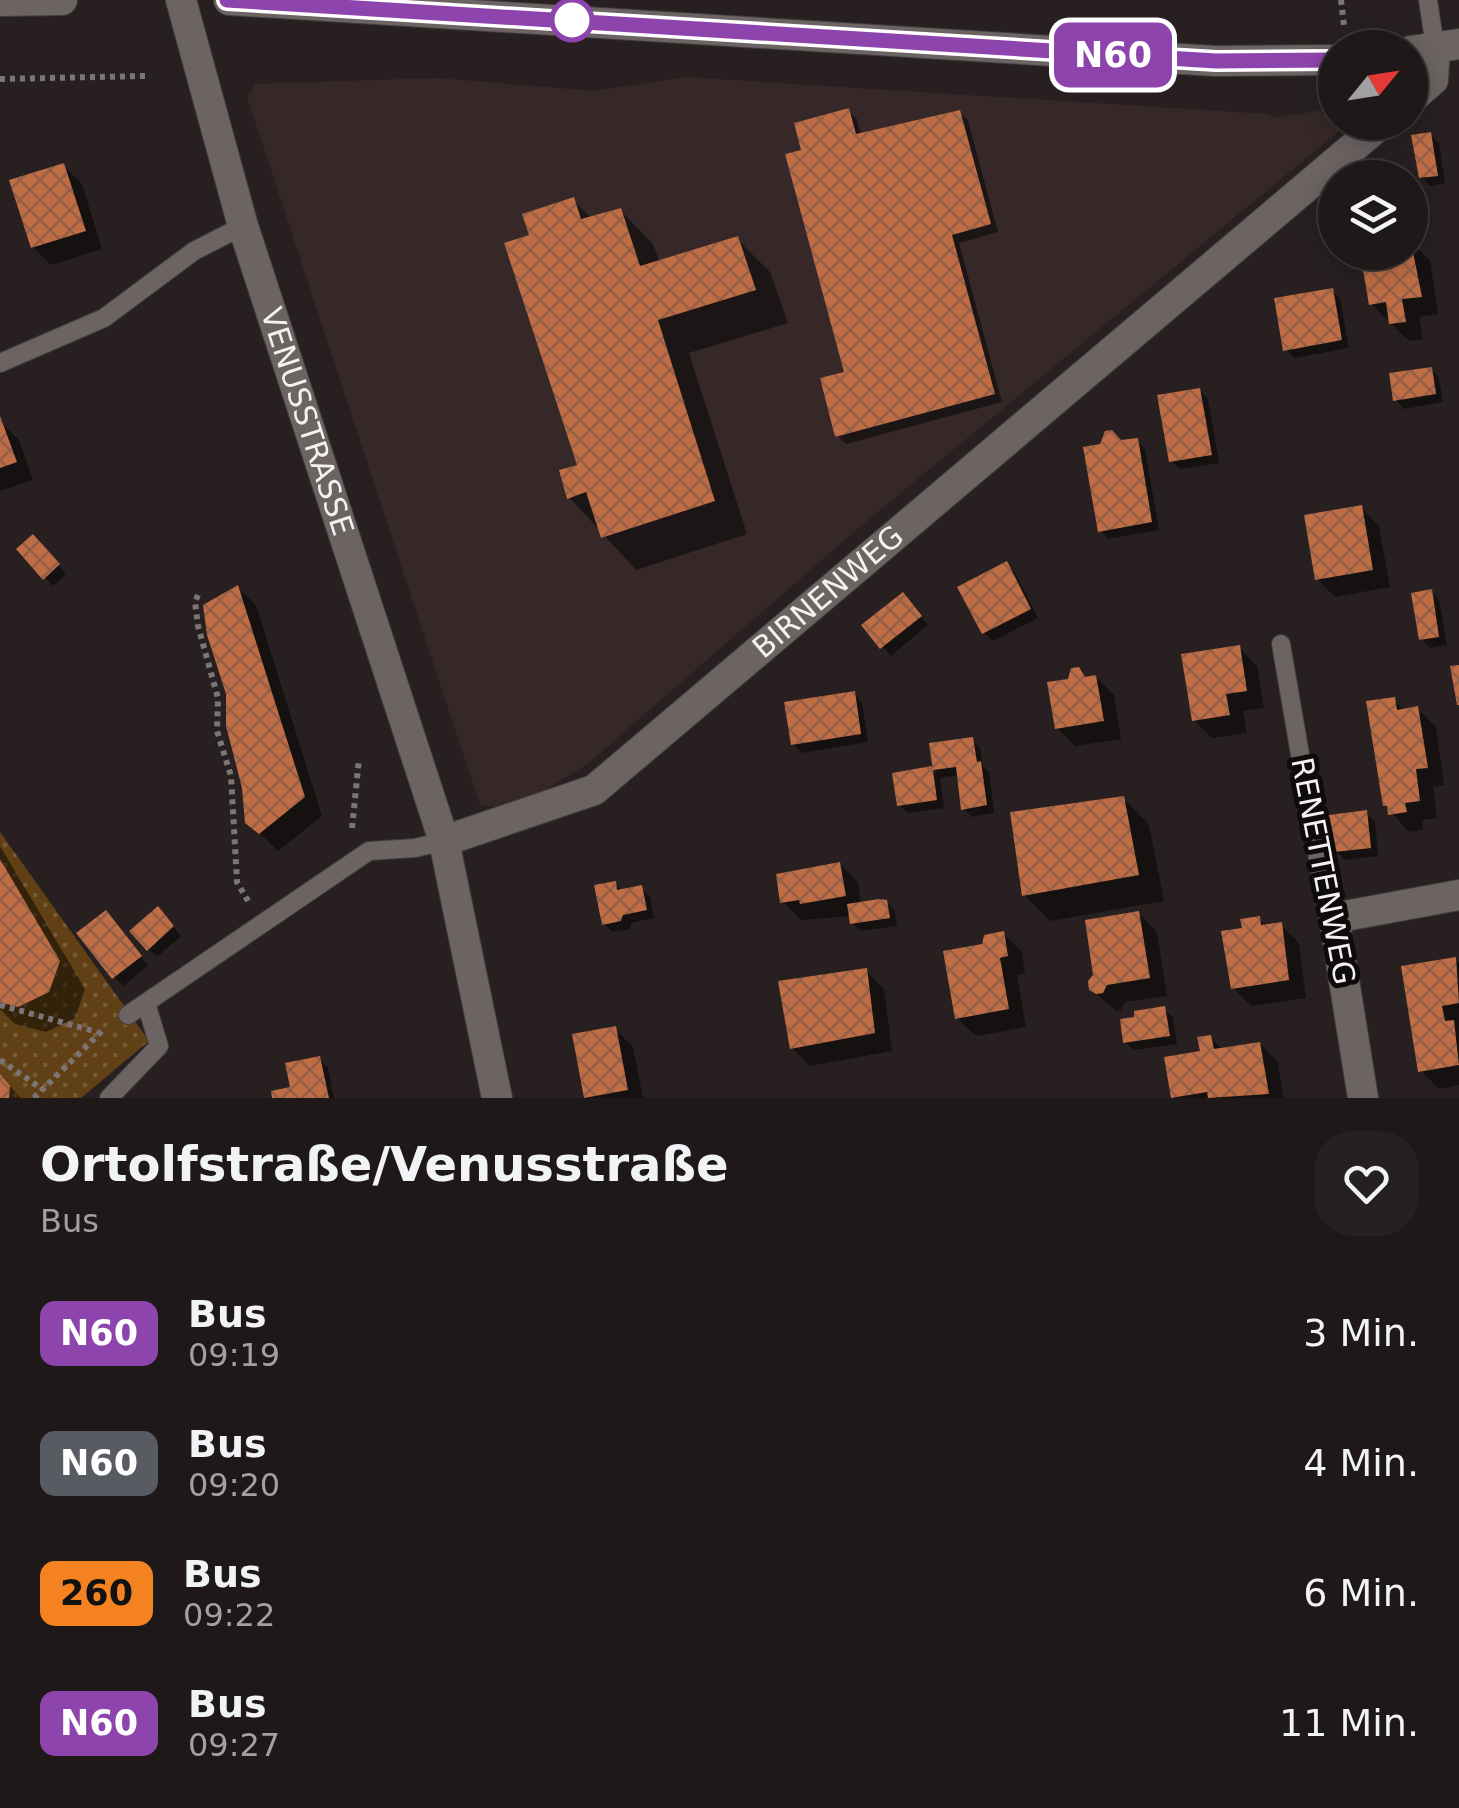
<!DOCTYPE html>
<html lang="de">
<head>
<meta charset="utf-8">
<style>
  body { margin:0; font-family:"DejaVu Sans",sans-serif; background:#262121; color:#f1f3f6; height:100vh; display:flex; flex-direction:column; font-size:38px; white-space:nowrap }
  * { box-sizing:border-box; margin:0 }
  p { font-size:32px; color:#a1a0a2 }
  .icon { flex:none; width:55px; height:55px; fill:none; stroke:currentColor; stroke-width:2; stroke-linecap:round; stroke-linejoin:round }
  .map { position:relative; height:1098px; overflow:hidden }
  .side { display:flex; flex-direction:column; background:#1e1818; flex:1 }
  .side>* { flex:none }
  .badge { padding:0 20px; border-radius:15px; font-size:35px; line-height:65px }
  .needle { width:65px; rotate:60deg }
  .controls { position:absolute; left:1318px; top:30px; display:grid; gap:20px }
  .controls a { display:grid; place-items:center; width:110px; height:110px; border-radius:50%; background:#1e1818; box-shadow:0 5px 25px #0003,0 0 0 2px #3c3737; font-size:50px }
  .map>.badge { position:absolute; translate:-50% -50%; box-shadow:0 0 0 5px #fff }
  .round { display:grid; place-items:center; flex:none; width:105px; height:105px; border-radius:40px; background:#262121 }
  .summary { display:flex; align-items:center; justify-content:space-between; height:170px; padding:0 40px }
  h1 { font-size:48px; font-weight:600; line-height:75px }
  ul { padding:0; list-style:none }
  li { display:flex; align-items:center; gap:30px; height:130px; padding:0 40px }
  li div { flex:1 }
  li b { display:block; font-size:38px }
  li em { font-style:normal }
  li .badge { min-width:110px; font-weight:700; text-align:center }
  .map>svg:first-child { display:block }
  .built { fill:#362828 }
  .grass { fill:url(#grass-dots) }
  .shadow { fill:#0007 }
  .building { fill:url(#building-cross-hatch) }
  .lines { fill:none; stroke-linecap:round; stroke-linejoin:round }
  .lane-casing { stroke:#433d3d; stroke-width:20 }
  .street-casing { stroke:#433d3d; stroke-width:32 }
  .secondary-casing { stroke:#433d3d; stroke-width:32 }
  .path { stroke:#7c7575; stroke-width:6; stroke-dasharray:5 5; stroke-linecap:butt }
  .lane { stroke:#6c6363; stroke-width:18 }
  .street { stroke:#6c6363; stroke-width:30 }
  .secondary { stroke:#6c6363; stroke-width:30 }
  .line-casing { stroke:#fff; stroke-width:22 }
  .line { stroke:#8e44ad; stroke-width:15 }
  .stop-dot { fill:#fff; stroke:#8e44ad; stroke-width:5 }
  .labels { text-anchor:middle; stroke-width:10; stroke-linejoin:round; paint-order:stroke }
  .street-label { font-size:30px; fill:#f6f1f1; stroke:#0e0b0b }
</style>
</head>
<body>
<div class="map">
<svg width="1459" height="1098" viewBox="0 0 1459 1098">
  <defs>
    <pattern id="grass-dots" width="8" height="8" patternUnits="userSpaceOnUse" patternTransform="scale(2.5)"><rect width="8" height="8" fill="#604014"/><path d="M2 2h.1M6 6h.1" fill="none" stroke="#775c37" stroke-width="1.8" stroke-linecap="round"/></pattern>
    <pattern id="building-cross-hatch" width="8" height="8" patternUnits="userSpaceOnUse" patternTransform="scale(2.5)"><rect width="8" height="8" fill="#bf6d45"/><path d="M0 0l8 8M0 8l8-8" fill="none" stroke="#966046"/></pattern>
  </defs>
  <rect width="100%" height="100%" fill="#282020"/>
  <polygon class="built" points="685,77 1267,114 1275,118 1335,108 1335,122 1349,123 862,525 586,765 533,797 502,807 480,805 247,97 256,84 436,78 595,91"/>
  <polygon class="grass" points="0,832 149,1041 81,1098 0,1098"/>
  <g class="shadow">
    <polygon points="848,111 857,119 861,136 959,112 968,121 998,232 959,243 1002,402 846,444 837,435 847,373 804,151"/>
    <polygon points="1430,135 1439,143 1445,183 1430,186 1421,177"/>
    <polygon points="64,166 82,184 102,249 51,265 33,247"/>
    <polygon points="573,200 592,219 620,210 653,244 660,263 737,239 770,272 788,323 689,353 747,534 636,570 570,498 562,472 580,467 532,237"/>
    <polygon points="1410,242 1430,260 1438,314 1419,317 1423,339 1409,341 1371,304 1410,252"/>
    <polygon points="1332,291 1340,299 1349,348 1294,358 1286,349"/>
    <polygon points="1431,369 1439,378 1443,402 1404,409 1396,400"/>
    <polygon points="1200,390 1208,399 1219,463 1180,469 1171,461"/>
    <polygon points="0,422 19,440 33,480 0,491"/>
    <polygon points="1137,440 1145,449 1159,530 1108,539 1100,530 1102,446"/>
    <polygon points="1361,508 1379,526 1390,587 1335,597 1317,579"/>
    <polygon points="41,546 66,574 53,586 45,578"/>
    <polygon points="1006,564 1015,573 1038,618 993,641 984,633"/>
    <polygon points="238,588 256,605 322,816 278,851 248,822"/>
    <polygon points="1431,592 1439,600 1447,645 1430,648 1421,639"/>
    <polygon points="911,604 928,625 891,656 864,625"/>
    <polygon points="1239,648 1257,666 1264,708 1243,711 1247,733 1212,738 1194,720"/>
    <polygon points="1096,677 1114,695 1121,739 1075,746 1057,728 1086,679"/>
    <polygon points="854,694 862,703 868,742 802,753 793,744"/>
    <polygon points="1394,700 1405,711 1418,709 1436,727 1444,785 1433,787 1437,818 1422,820 1423,830 1409,832 1385,805"/>
    <polygon points="972,740 980,748 983,767 989,772 994,813 972,817 964,809 960,775 940,778 944,808 908,813 899,805 931,769 936,774 932,745"/>
    <polygon points="1123,798 1149,825 1164,901 1050,921 1024,895"/>
    <polygon points="1366,813 1375,821 1378,856 1345,860 1336,851"/>
    <polygon points="0,846 85,989 75,1018 46,1032 15,1024 0,1009"/>
    <polygon points="840,864 858,882 861,905 886,902 895,911 897,926 861,931 852,923 851,916 801,920 783,902"/>
    <polygon points="615,884 623,891 641,888 650,897 654,918 631,923 630,929 612,932 604,924"/>
    <polygon points="1139,914 1157,932 1167,996 1125,1002 1121,1010 1116,1011 1091,989"/>
    <polygon points="166,918 181,936 157,957 148,949"/>
    <polygon points="1259,919 1267,927 1281,925 1299,943 1306,998 1251,1006 1233,988 1245,930"/>
    <polygon points="114,921 148,966 123,986 114,977"/>
    <polygon points="1004,934 1022,952 1025,974 1017,975 1026,1027 976,1036 957,1018 984,946"/>
    <polygon points="1456,960 1459,963 1459,1085 1439,1089 1421,1071"/>
    <polygon points="866,971 884,989 892,1051 810,1066 792,1048"/>
    <polygon points="1164,1009 1173,1017 1177,1044 1134,1050 1125,1042"/>
    <polygon points="615,1029 633,1047 643,1098 587,1098 575,1036"/>
    <polygon points="1210,1037 1223,1050 1260,1044 1278,1062 1283,1098 1174,1098"/>
    <polygon points="319,1059 328,1068 334,1098 275,1098 274,1093 293,1089"/>
    <polygon points="0,1076 21,1098 0,1098"/>
  </g>
  <g class="building">
    <polygon points="849,108 856,134 960,110 991,224 952,235 995,394 835,437 820,378 844,372 785,154 801,150 794,123"/>
    <polygon points="1431,132 1438,176 1419,178 1411,135"/>
    <polygon points="64,163 86,231 31,248 9,180"/>
    <polygon points="574,197 581,219 621,208 640,266 738,236 756,290 658,320 715,501 601,538 586,492 567,499 559,470 577,465 504,243 529,235 522,214"/>
    <polygon points="1410,237 1422,297 1402,299 1406,322 1389,324 1386,302 1369,305 1360,252 1410,252"/>
    <polygon points="1333,288 1342,340 1283,351 1274,298"/>
    <polygon points="1432,367 1436,394 1393,401 1389,373"/>
    <polygon points="1200,388 1212,455 1169,462 1157,395"/>
    <polygon points="0,416 17,462 0,468"/>
    <polygon points="1112,430 1121,440 1138,438 1152,522 1098,532 1083,447 1100,444 1105,431"/>
    <polygon points="1362,505 1373,570 1315,580 1304,515"/>
    <polygon points="33,534 60,564 43,580 16,549"/>
    <polygon points="1007,561 1031,609 982,634 957,587"/>
    <polygon points="238,585 305,797 259,834 245,823 242,788 226,726 226,694 207,635 203,605"/>
    <polygon points="1432,589 1439,637 1419,640 1411,593"/>
    <polygon points="903,592 922,616 880,649 861,625"/>
    <polygon points="1240,645 1247,691 1226,694 1230,715 1192,721 1181,654"/>
    <polygon points="1459,665 1459,705 1457,705 1450,666"/>
    <polygon points="1079,667 1085,677 1096,675 1104,721 1055,729 1047,682 1068,679 1071,668"/>
    <polygon points="855,691 861,734 791,745 784,702"/>
    <polygon points="1395,697 1397,710 1418,706 1428,768 1416,769 1420,801 1405,803 1407,812 1388,815 1387,806 1383,806 1366,701"/>
    <polygon points="973,737 977,762 981,761 987,805 961,810 956,767 933,770 937,800 897,806 892,773 932,766 933,770 929,743"/>
    <polygon points="1124,796 1139,875 1022,896 1010,812"/>
    <polygon points="1367,810 1371,848 1334,852 1329,815"/>
    <polygon points="0,859 60,961 49,992 18,1007 0,1002"/>
    <polygon points="840,862 846,896 800,904 799,900 780,903 776,874"/>
    <polygon points="616,881 617,890 642,885 647,910 623,915 621,921 602,925 594,885"/>
    <polygon points="879,899 887,900 890,918 850,924 847,904"/>
    <polygon points="158,906 174,926 147,951 129,931"/>
    <polygon points="106,910 142,956 112,979 76,933"/>
    <polygon points="1139,911 1150,978 1107,985 1103,993 1096,994 1089,990 1088,981 1093,975 1085,920"/>
    <polygon points="1260,916 1261,925 1282,922 1289,980 1231,989 1221,931 1242,928 1240,919"/>
    <polygon points="1004,931 1008,956 1000,958 1009,1009 955,1019 943,951 982,944 984,935"/>
    <polygon points="1456,957 1459,1003 1442,1006 1445,1021 1454,1020 1459,1065 1418,1072 1401,966"/>
    <polygon points="867,968 875,1033 790,1049 778,981"/>
    <polygon points="1165,1006 1170,1036 1123,1043 1120,1019 1134,1017 1134,1011"/>
    <polygon points="616,1026 628,1090 584,1098 572,1034"/>
    <polygon points="1211,1035 1214,1049 1260,1042 1269,1094 1208,1098 1207,1092 1171,1098 1164,1057 1200,1051 1197,1037"/>
    <polygon points="320,1056 329,1098 272,1098 271,1091 290,1087 285,1063"/>
    <polygon points="0,1074 10,1086 9,1098 0,1098"/>
  </g>
  <g class="lines">
    <defs>
      <g id="lane">
        <polyline points="1428,0 1435,47"/>
        <polyline points="0,363 104,318 194,251 243,226"/>
        <polyline points="1281,644 1325,899 1334,918"/>
        <polyline points="128,1015 369,851 415,848 444,841"/>
        <polyline points="109,1098 159,1046 146,1003"/>
      </g>
      <g id="street">
        <path id="s1" d="M181,0l62,226 201,615 53,257"/>
        <polyline points="1410,100 1433,80 1435,47"/>
        <path id="s2" d="M444,841l150,-51 789,-668"/>
        <polyline points="1363,1098 1334,918 1459,895"/>
      </g>
      <g id="secondary">
        <polyline points="229,0 1215,61 1335,60"/>
        <polyline points="0,1 62,0"/>
        <polyline points="1410,51 1459,44"/>
      </g>
    </defs>
    <use href="#lane" class="lane-casing"/>
    <use href="#street" class="street-casing"/>
    <use href="#secondary" class="secondary-casing"/>
    <g class="path">
      <polyline points="1341,0 1344,26"/>
      <polyline points="0,79 146,76"/>
      <polyline points="198,595 195,602 198,626 218,698 217,731 231,776 237,882 248,901"/>
      <polyline points="352,828 359,759"/>
      <polyline points="0,1005 97,1032"/>
      <polyline points="0,1060 42,1089"/>
      <polyline points="34,1098 105,1028"/>
    </g>
    <use href="#lane" class="lane"/>
    <use href="#street" class="street"/>
    <use href="#secondary" class="secondary"/>
  </g>
  <g class="lines">
    <defs>
      <polyline id="line" points="227,0 1216,61 1335,60"/>
    </defs>
    <use href="#line" class="line-casing"/>
    <use href="#line" class="line"/>
  </g>
  <circle class="stop-dot" cx="572" cy="20" r="20"/>
  <g class="labels">
    <g class="street-label">
      <text dy="10" stroke="none"><textPath href="#s1" startOffset="440">VENUSSTRASSE</textPath></text>
      <text dy="10" stroke="none"><textPath href="#s2" startOffset="465">BIRNENWEG</textPath></text>
      <text transform="translate(1323 871) rotate(79)" y="10">RENETTENWEG</text>
    </g>
  </g>
</svg>
<div class="controls">
<a><svg class="needle" viewBox="-14 -14 28 28"><path d="M0-13l5 13h-10z" fill="#e53935"/><path d="M0 13l5-13h-10z" fill="#a1a0a2"/></svg></a>
<a><svg class="icon" aria-label="layers" viewBox="0 0 24 24"><path d="M12 4l9 5-9 5-9-5zM3 14l9 5 9-5"/></svg></a>
</div>
<b class="badge" style="left:1113px;top:55px;background:#8e44ad;color:#fff">N60</b>
</div>
<section class="side">
<div class="summary"><div><h1>Ortolfstraße/Venusstraße</h1><p>Bus</p></div><a class="round"><svg class="icon" aria-label="heart" viewBox="0 0 24 24"><path d="M12 20l-8-8c-3-5 5-10 8-4 3-6 11-1 8 4z"/></svg></a></div>
<ul>
<li><span class="badge" style="background:#8e44ad;color:#fff">N60</span><div><b>Bus</b><p>09:19</p></div><em>3 Min.</em></li>
<li><span class="badge" style="background:#595b62;color:#fff">N60</span><div><b>Bus</b><p>09:20</p></div><em>4 Min.</em></li>
<li><span class="badge" style="background:#f58220;color:#111">260</span><div><b>Bus</b><p>09:22</p></div><em>6 Min.</em></li>
<li><span class="badge" style="background:#8e44ad;color:#fff">N60</span><div><b>Bus</b><p>09:27</p></div><em>11 Min.</em></li>
</ul>
</section>
</body>
</html>
